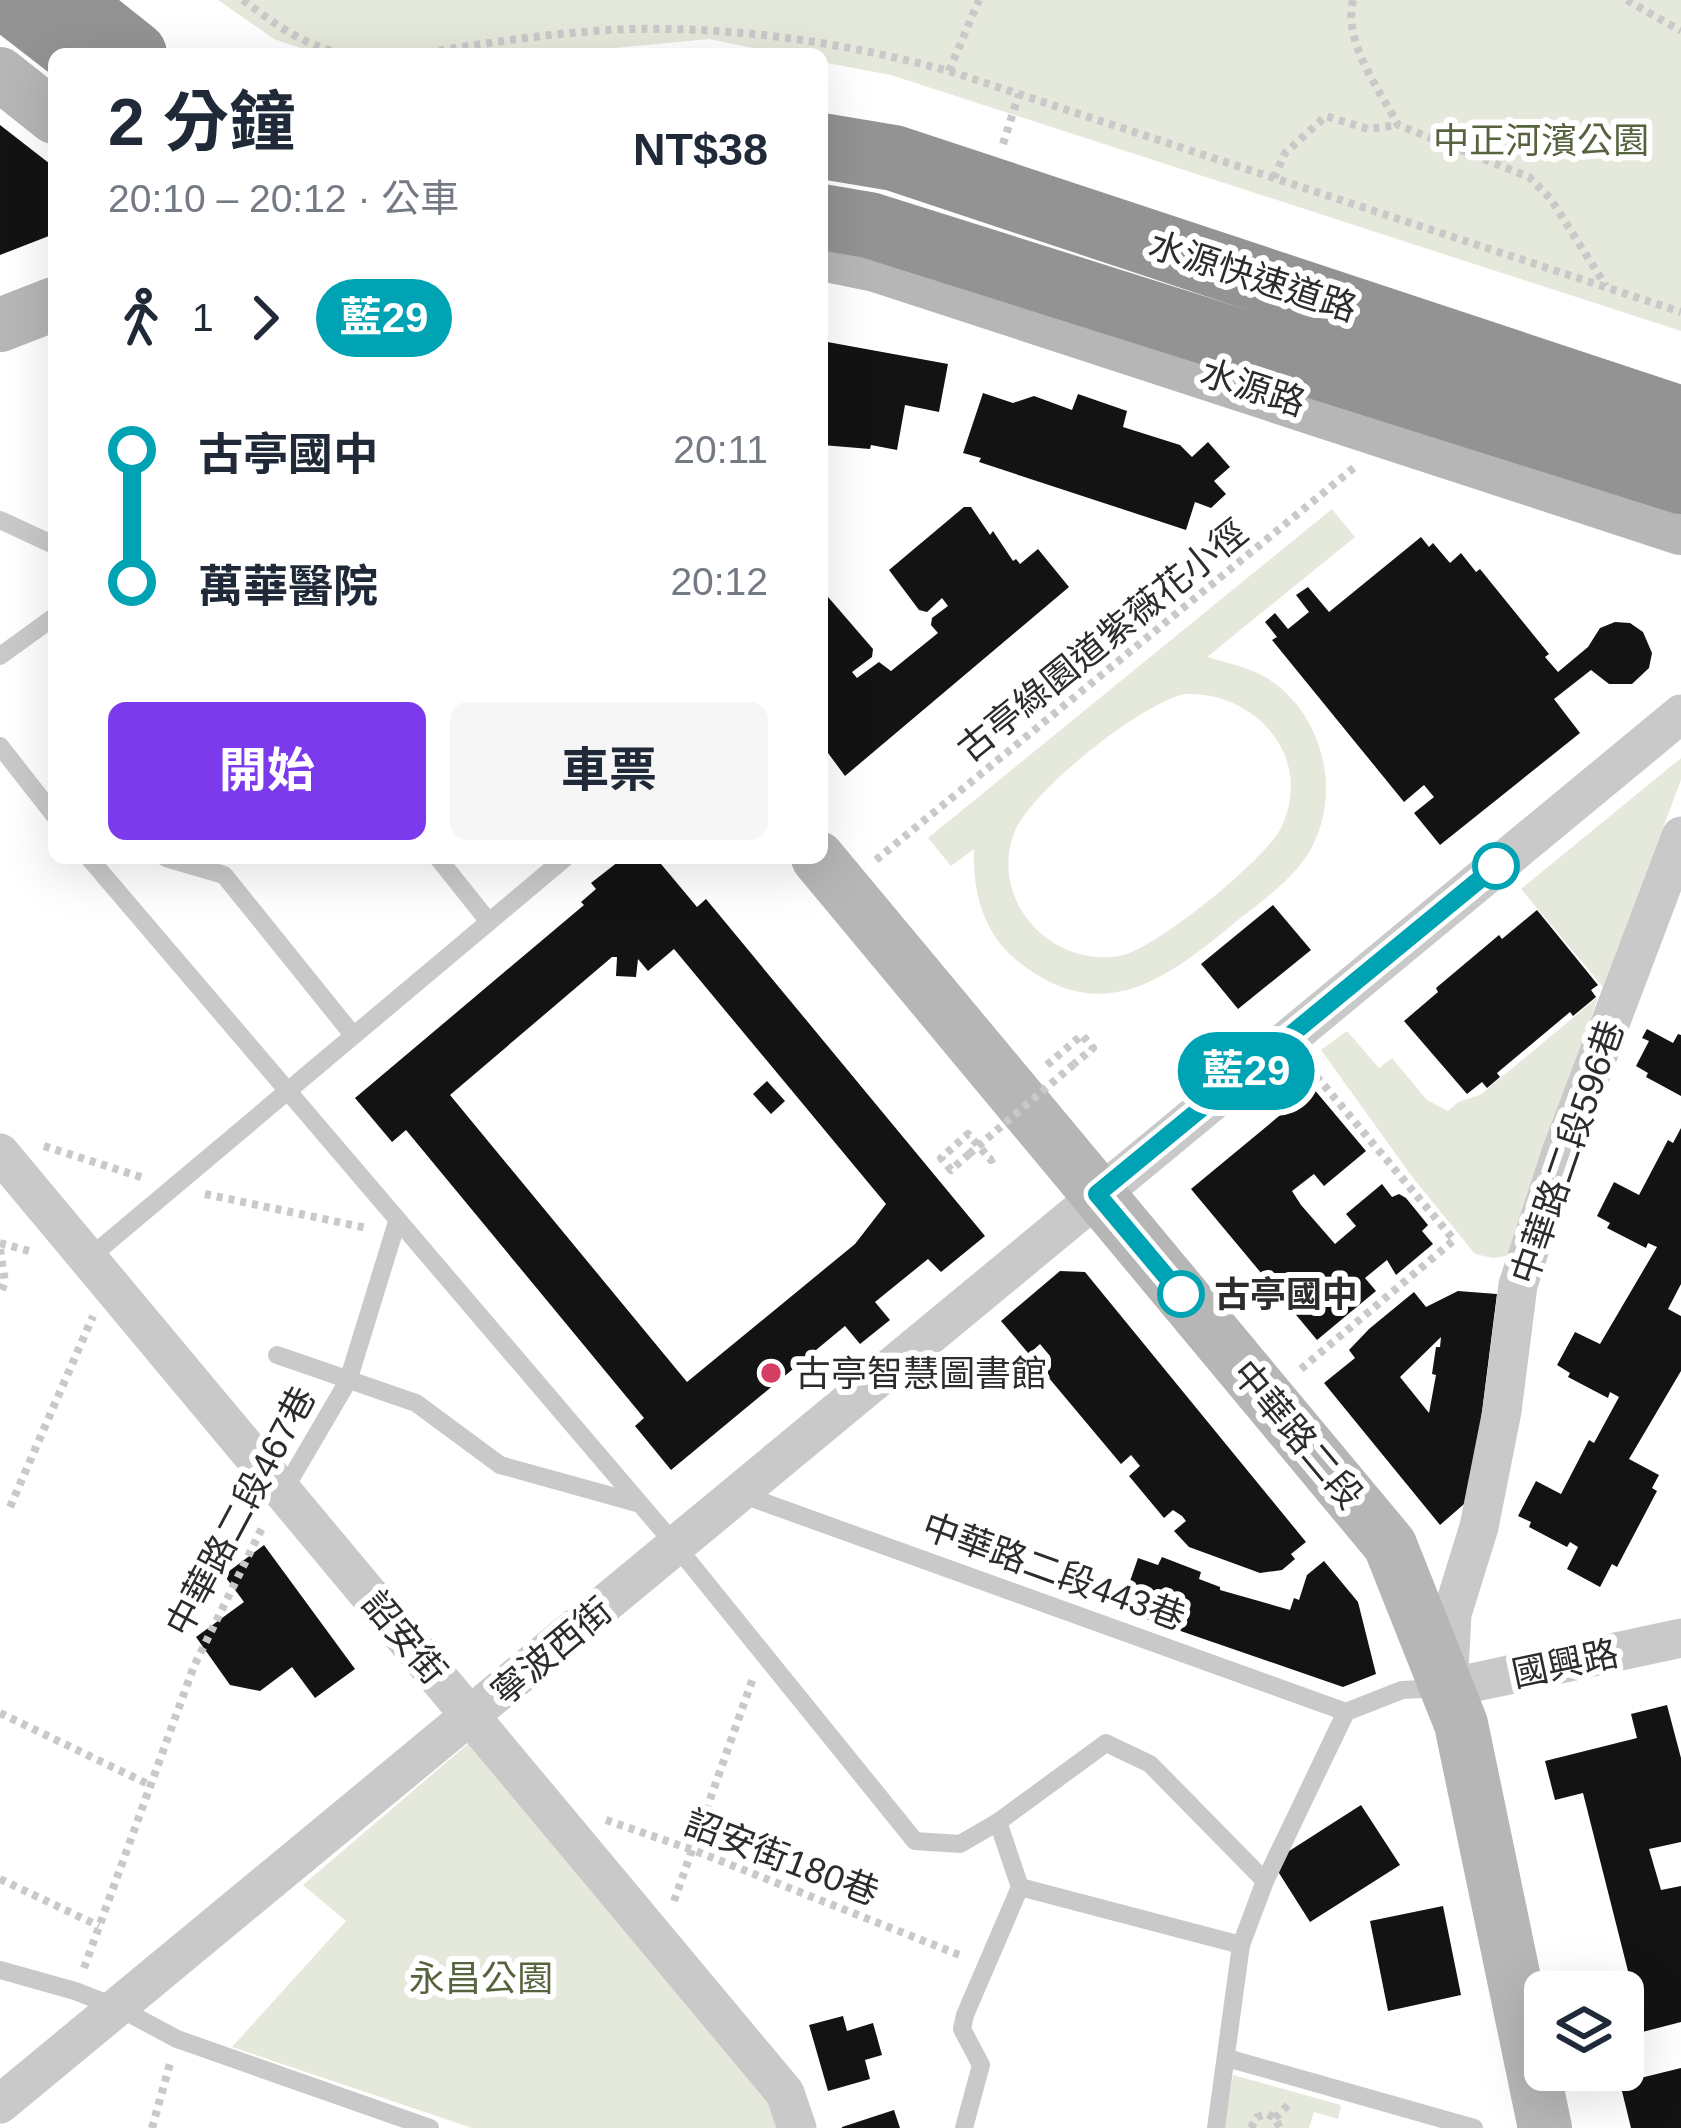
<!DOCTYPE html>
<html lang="zh-TW">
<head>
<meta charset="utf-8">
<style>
  body { margin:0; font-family:Arial,"Noto Sans TC",sans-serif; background:#f6f6f7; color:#1f2937; height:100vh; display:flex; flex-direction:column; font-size:45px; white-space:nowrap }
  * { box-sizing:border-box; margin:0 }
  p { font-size:39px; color:#747a83 }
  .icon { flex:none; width:66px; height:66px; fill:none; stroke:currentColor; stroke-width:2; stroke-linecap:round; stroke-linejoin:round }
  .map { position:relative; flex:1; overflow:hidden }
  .sheet { position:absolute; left:48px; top:48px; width:780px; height:816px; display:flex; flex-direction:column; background:#fff; border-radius:18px; box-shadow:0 12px 48px #0002 }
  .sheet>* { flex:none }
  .badge { padding:0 24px; border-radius:39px; font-size:42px; line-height:78px }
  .tools { position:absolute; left:1524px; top:1971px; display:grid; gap:24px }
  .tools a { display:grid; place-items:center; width:120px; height:120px; border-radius:18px; background:#fff; box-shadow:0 12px 48px #0002; font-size:60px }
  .map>.badge { position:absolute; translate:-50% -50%; box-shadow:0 0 0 6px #fff }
  .legs { display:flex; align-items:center; gap:18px; height:132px; padding:0 60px; font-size:39px }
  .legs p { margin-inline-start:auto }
  .overview { display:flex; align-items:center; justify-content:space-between; height:204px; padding:0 60px }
  h1 { font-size:66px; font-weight:700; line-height:90px }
  .primary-button { display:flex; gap:24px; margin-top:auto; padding:24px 60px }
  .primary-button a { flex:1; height:138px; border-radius:18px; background:#7c3aed; color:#fff; font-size:48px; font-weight:700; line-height:138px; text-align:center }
  .primary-button a+a { background:#f6f6f7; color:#1f2937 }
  ul { padding:0 60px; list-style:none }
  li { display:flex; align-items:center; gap:42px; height:132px; font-size:45px }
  li i { display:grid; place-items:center; width:18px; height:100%; margin:0 15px; background:currentColor }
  li i::after { content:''; width:30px; height:30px; margin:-15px; border:9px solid; border-radius:50%; background:#fff }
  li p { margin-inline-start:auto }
  li:first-child i { background:linear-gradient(#0000 50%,currentColor 0) }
  li:last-child i { background:linear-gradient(currentColor 50%,#0000 0) }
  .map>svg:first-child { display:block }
  .green { fill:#e5e9db; fill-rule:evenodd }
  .building { fill:#131313; fill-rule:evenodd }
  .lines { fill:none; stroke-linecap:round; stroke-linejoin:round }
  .path { stroke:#c9c9c9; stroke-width:8; stroke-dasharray:6 6; stroke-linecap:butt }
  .lane { stroke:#c9c9c9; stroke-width:18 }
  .street { stroke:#c9c9c9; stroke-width:39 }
  .secondary { stroke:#b6b6b6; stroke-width:54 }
  .highway { stroke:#939393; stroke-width:66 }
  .path-bridge { stroke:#c9c9c9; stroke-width:8; stroke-dasharray:6 6; stroke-linecap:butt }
  .line-1-casing { stroke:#fff; stroke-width:27 }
  .line-1 { stroke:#00a3b4; stroke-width:18 }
  .stop-1-dot { fill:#fff; stroke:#00a3b4; stroke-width:6 }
  .poi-dot { fill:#d43e62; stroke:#fff; stroke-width:4.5 }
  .labels { text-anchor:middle; stroke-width:12; stroke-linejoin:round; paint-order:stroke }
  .park-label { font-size:36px; fill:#56633e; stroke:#fff }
  .street-label { font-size:36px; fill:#2c2c2c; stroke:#fff }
  .stop-label { font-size:36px; font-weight:bold; fill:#2c2c2c; stroke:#fff; text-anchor:start }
  .poi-label { font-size:36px; fill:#2c2c2c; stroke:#fff; text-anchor:start }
</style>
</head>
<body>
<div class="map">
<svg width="1681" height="2128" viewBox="0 0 1681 2128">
  <rect width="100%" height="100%" fill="#fff"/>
  <g class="green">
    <polygon points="218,0 1681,0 1681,331 891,75 822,62 822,54 783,54 709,39 551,54 318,54 274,39"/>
    <path d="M1332,509l23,28 -148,120c21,6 41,10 60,21 59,37 77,122 39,179 -19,28 -49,47 -74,68 -67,55 -130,102 -212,38 -36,-27 -48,-71 -46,-114l-23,17 -23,-28zM1185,694c71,-3 130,64 96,134 -16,32 -127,123 -162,128 -67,11 -128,-53 -106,-120 13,-42 128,-133 172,-142z"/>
    <polygon points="1681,758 1681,780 1603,987 1521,889"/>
    <polygon points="1598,997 1511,1255 1493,1258 1475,1254 1413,1178 1321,1050 1347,1031 1379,1068 1392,1058 1427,1100 1448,1111 1458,1102 1480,1095"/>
    <polygon points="470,1742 773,2100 782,2128 472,2128 232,2047 346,1921 303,1885"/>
    <polygon points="1233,2075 1341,2105 1338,2119 1314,2112 1309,2128 1224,2128"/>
  </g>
  <g class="building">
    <polygon points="0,125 54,167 54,234 0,255"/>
    <polygon points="822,341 948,364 939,412 905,405 897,450 871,445 870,449 822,445"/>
    <polygon points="983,393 1013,403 1034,396 1072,410 1078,394 1127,411 1123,427 1180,445 1192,457 1208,442 1230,467 1214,481 1226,494 1211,508 1195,502 1186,530 979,462 981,458 963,453"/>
    <polygon points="964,507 971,507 990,535 993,531 1013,561 1016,559 1020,564 1038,549 1069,587 845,776 828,753 822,755 822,590 873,649 872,657 852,672 857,678 879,662 891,671 938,633 931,625 932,618 948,606 942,598 927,612 919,610 889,570"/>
    <polygon points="1421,537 1429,547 1433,543 1450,563 1461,553 1476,572 1480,569 1549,654 1545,657 1558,672 1588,647 1600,628 1615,622 1630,623 1643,632 1652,653 1649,668 1632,684 1609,684 1591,670 1554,699 1580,733 1440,845 1414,813 1434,797 1424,785 1404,802 1272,640 1277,637 1265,622 1275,613 1288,629 1309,612 1296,595 1308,587 1329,612"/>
    <path d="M623,858h33l41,49 9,-8 279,337 -44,36 -13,-13 -53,43 15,18 -30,24 -15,-18 -174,144 -36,-44 9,-8 -238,-288 -14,12 -37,-44 229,-193 -3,-3 15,-13 -5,-6zM674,949l212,255 -31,40 -168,138 -237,-287 162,-138h5l-1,19 20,1 2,-18 10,12z"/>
    <polygon points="1273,905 1311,950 1238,1009 1201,964"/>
    <polygon points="1537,910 1598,985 1591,990 1596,997 1573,1016 1570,1012 1497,1073 1500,1077 1487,1088 1482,1082 1467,1094 1404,1021 1438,992 1436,988 1499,935 1502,939"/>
    <polygon points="1647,1029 1673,1043 1678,1034 1681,1035 1681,1096 1646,1077 1648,1073 1636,1066 1649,1041 1642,1038"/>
    <polygon points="767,1081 785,1101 771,1114 753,1094"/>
    <polygon points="1313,1088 1366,1151 1324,1186 1314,1174 1292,1191 1301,1205 1335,1244 1356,1226 1346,1214 1382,1184 1392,1197 1399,1194 1406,1198 1428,1225 1422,1231 1433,1244 1396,1275 1387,1260 1365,1278 1376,1291 1317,1340 1191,1189"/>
    <polygon points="1681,1128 1681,1284 1668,1309 1681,1316 1681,1371 1629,1459 1659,1475 1652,1488 1657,1491 1617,1567 1612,1564 1600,1587 1567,1569 1578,1547 1570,1542 1567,1547 1529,1527 1531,1522 1518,1516 1536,1481 1561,1494 1589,1440 1594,1443 1619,1397 1610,1392 1608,1398 1568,1377 1570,1373 1557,1365 1575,1332 1600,1344 1657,1247 1648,1243 1646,1248 1607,1228 1610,1223 1597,1216 1614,1182 1639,1195 1668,1140 1673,1143"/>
    <polygon points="1060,1271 1085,1272 1306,1542 1291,1554 1295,1559 1282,1570 1260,1573 1189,1547 1174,1531 1186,1521 1182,1516 1173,1510 1164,1518 1129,1476 1140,1466 1131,1455 1121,1464 1038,1365 1050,1356 1040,1344 1029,1354 1001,1321"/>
    <path d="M1458,1291l39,3 -26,204 -31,27 -116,-142 31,-25 -6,-8 20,-21 45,-37 12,15zM1441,1337l-1,10h-4l-4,27 4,1 -7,38 -29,-36z"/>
    <polygon points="264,1545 355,1669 315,1698 292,1667 260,1691 230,1685 196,1637 244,1602 224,1575"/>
    <polygon points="1162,1557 1201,1572 1199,1579 1220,1587 1220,1590 1290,1610 1294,1598 1299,1600 1307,1575 1324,1561 1358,1602 1376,1674 1343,1687 1140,1617 1141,1613 1121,1607 1138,1558 1158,1565"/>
    <polygon points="1667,1705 1681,1758 1681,1842 1649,1849 1661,1890 1681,1886 1681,2022 1623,2037 1623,1992 1604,1990 1631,1983 1583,1793 1555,1800 1545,1761 1637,1738 1631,1714"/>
    <polygon points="1361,1805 1400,1865 1310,1922 1272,1862"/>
    <polygon points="1443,1906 1461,1995 1388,2011 1370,1921"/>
    <polygon points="843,2016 847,2031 873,2023 882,2055 865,2060 870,2079 828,2091 809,2025"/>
    <polygon points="1681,2068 1681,2128 1631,2128 1620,2083"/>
    <polygon points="894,2110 900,2128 842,2128 842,2127"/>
  </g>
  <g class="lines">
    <g class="path">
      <path d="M243,0c32,24 66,50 107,54"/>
      <path d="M1353,0c-10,42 26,89 45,125l131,52 21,21 56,88"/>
      <polyline points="1627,0 1681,31"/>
      <path d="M415,54c83,-12 166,-27 250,-25 97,1 191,17 284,42l732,241"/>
      <polyline points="949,71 979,0"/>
      <polyline points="1003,144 1019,94"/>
      <polyline points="1274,178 1285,153 1326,116 1368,129 1398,125"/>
      <polyline points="876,860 1356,466"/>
      <polyline points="1047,1065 1082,1035 1093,1048 1074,1064"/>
      <polyline points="44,1146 144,1178"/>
      <polyline points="969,1154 951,1170 941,1158 968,1134 991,1160 997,1156"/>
      <polyline points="205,1194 367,1228"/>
      <polyline points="0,1243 33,1252"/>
      <polyline points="0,1249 5,1282 0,1295"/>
      <polyline points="1301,1369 1454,1240 1307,1065"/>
      <polyline points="10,1507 93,1316"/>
      <polyline points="0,1713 150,1785"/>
      <polyline points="606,1820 693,1850 962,1956"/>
      <polyline points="0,1879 99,1926"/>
      <polyline points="674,1901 753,1678"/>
      <polyline points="84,1968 194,1666 263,1526"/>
      <polyline points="1275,2118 1291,2102"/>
      <polyline points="152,2128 171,2060"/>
      <polyline points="1251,2128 1257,2117 1267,2114 1275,2118 1280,2128"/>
    </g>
    <g class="lane">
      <polyline points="0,520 54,545"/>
      <polyline points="0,656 54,617"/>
      <polyline points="0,746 54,815"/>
      <polyline points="89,858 677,1547 915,1841 960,1844 998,1822 1106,1743 1150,1764 1265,1881"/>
      <polyline points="166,858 224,875 353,1035"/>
      <polyline points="438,858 489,922"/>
      <polyline points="89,1258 565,858"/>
      <polyline points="277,1355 416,1403 500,1465 637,1503"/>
      <polyline points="283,1492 348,1381 397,1222"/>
      <polyline points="738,1493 1346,1712"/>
      <polyline points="1020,1887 1241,1945"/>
      <polyline points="0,1970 75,1991 119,2008 177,2039 430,2128"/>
      <polyline points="1227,2058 1474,2128"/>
      <polyline points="964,2128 981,2065 962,2029 965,2015 1020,1887 998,1822"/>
      <polyline points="1216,2128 1241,1945 1265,1881 1346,1712 1402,1690 1442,1688"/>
    </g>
    <g class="street">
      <polyline points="1681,836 1561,1153 1518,1285 1502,1411 1479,1527 1452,1614 1448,1688 1681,1638"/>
      <polyline points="0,1153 785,2093 797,2128"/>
      <polyline points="0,2104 1681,714"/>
    </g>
    <g class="secondary">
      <polyline points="0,74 54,117"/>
      <polyline points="822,254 876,265 1681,528"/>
      <polyline points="0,325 54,304"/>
      <polyline points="818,858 1390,1545 1461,1724 1545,2128"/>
    </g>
    <g class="highway">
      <polyline points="9,0 79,54"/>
      <polyline points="66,0 134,54"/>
      <polyline points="822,146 894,158 1681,419"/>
      <polyline points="822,217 869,225 1681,481"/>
    </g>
    <polyline class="path-bridge" points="969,1154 1074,1064"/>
  </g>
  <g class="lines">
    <defs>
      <polyline id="line-1" points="1181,1294 1097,1194 1496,866"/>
    </defs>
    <use href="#line-1" class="line-1-casing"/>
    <use href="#line-1" class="line-1"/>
  </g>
  <g class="stop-1-dot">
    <circle cx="1496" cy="866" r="21"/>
    <circle cx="1181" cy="1294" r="21"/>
  </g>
  <circle class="poi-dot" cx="771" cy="1373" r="12"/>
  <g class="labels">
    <g class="park-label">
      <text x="1541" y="153">中正河濱公園</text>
      <text x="481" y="1991">永昌公園</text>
    </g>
    <g class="street-label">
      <text transform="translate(1253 276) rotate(18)" y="13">水源快速道路</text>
      <text transform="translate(1253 387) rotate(18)" y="13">水源路</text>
      <text transform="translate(1102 640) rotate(-39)" y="13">古亭綠園道紫薇花小徑</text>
      <text transform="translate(1567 1152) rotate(-71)" y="13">中華路二段596巷</text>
      <text transform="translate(1298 1434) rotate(50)" y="13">中華路二段</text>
      <text transform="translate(240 1511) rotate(-62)" y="13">中華路二段467巷</text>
      <text transform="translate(1054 1571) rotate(20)" y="13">中華路二段443巷</text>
      <text transform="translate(405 1637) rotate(50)" y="13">詔安街</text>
      <text transform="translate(551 1651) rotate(-40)" y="13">寧波西街</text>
      <text transform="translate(1565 1663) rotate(-12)" y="13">國興路</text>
      <text transform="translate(782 1857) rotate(21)" y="13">詔安街180巷</text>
    </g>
    <g class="stop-label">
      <text x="1214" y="1307">古亭國中</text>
    </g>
    <g class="poi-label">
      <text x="795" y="1386">古亭智慧圖書館</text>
    </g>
  </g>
</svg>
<div class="tools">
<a><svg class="icon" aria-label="layers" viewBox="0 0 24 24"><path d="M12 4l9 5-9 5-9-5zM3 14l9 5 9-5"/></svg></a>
</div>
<b class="badge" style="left:1246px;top:1071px;background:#00a3b4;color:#fff">藍29</b>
<section class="sheet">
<div class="overview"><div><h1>2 分鐘</h1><p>20:10 – 20:12 · 公車</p></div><b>NT$38</b></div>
<div class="legs"><svg class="icon" aria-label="walk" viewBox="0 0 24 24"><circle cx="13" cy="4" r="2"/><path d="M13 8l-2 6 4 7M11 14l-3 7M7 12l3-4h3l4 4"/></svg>1<svg class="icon" aria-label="forward" viewBox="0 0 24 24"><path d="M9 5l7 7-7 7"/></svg><b class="badge" style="background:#00a3b4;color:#fff">藍29</b></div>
<ul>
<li><i style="color:#00a3b4"></i><b>古亭國中</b><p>20:11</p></li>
<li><i style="color:#00a3b4"></i><b>萬華醫院</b><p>20:12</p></li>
</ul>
<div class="primary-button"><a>開始</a><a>車票</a></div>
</section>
</div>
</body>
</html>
